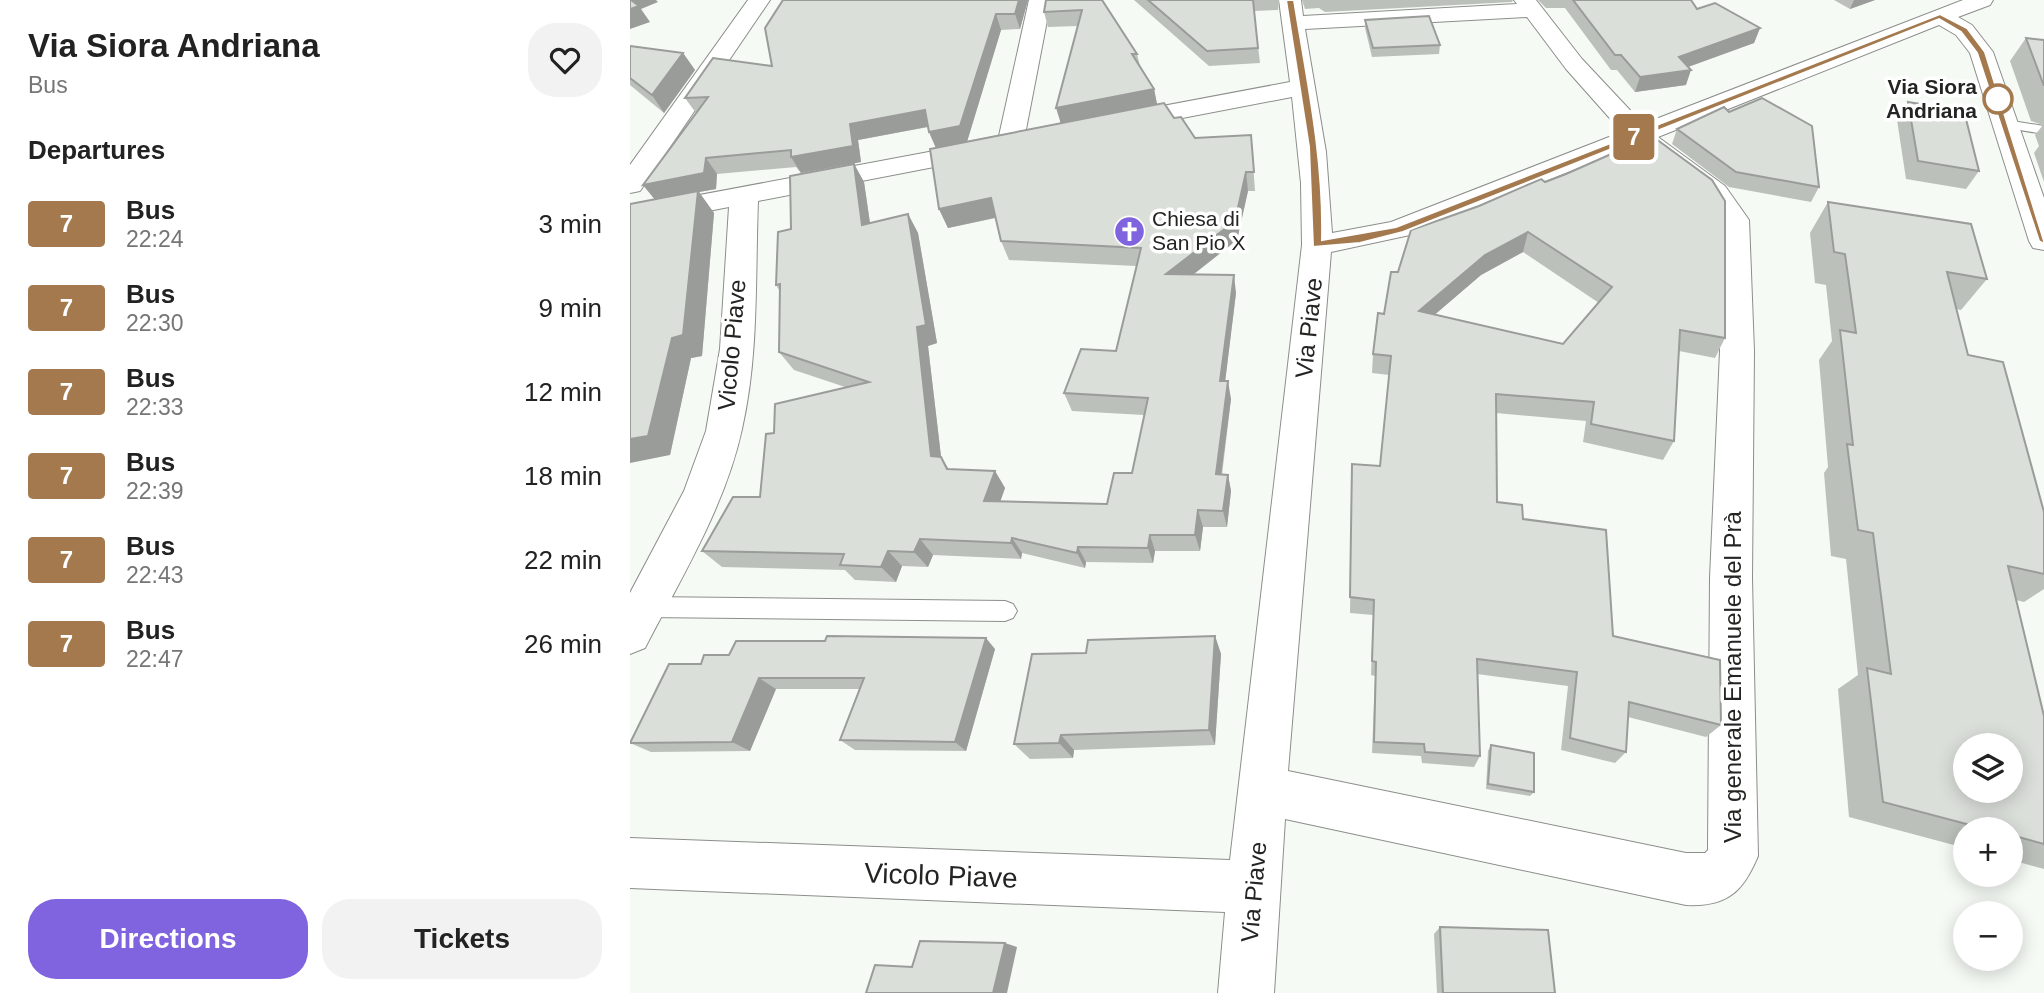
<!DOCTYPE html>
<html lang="en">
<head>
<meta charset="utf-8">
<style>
  body { margin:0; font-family:Helvetica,sans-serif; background:#f2f2f2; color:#222; height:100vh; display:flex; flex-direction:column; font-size:26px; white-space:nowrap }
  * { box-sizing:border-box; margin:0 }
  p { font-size:23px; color:#767676 }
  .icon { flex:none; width:38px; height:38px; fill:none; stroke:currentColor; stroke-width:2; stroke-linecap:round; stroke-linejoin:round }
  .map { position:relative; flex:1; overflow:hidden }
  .details { display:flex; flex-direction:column; background:#fff; width:630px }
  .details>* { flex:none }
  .badge { padding:0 14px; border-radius:5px; font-size:24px; line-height:46px }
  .tools { position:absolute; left:1323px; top:733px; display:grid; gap:14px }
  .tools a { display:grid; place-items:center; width:70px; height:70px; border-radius:50%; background:#fff; box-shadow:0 4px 18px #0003; font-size:35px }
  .map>.badge { position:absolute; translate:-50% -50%; box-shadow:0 0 0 4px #fff }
  h2 { padding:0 28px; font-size:26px; line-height:63px }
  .round { display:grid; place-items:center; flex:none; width:74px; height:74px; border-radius:28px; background:#f2f2f2 }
  .summary { display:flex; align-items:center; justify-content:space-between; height:119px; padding:0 28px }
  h1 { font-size:33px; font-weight:600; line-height:52px }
  .action { display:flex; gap:14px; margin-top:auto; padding:14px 28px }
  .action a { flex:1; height:80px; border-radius:28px; background:#8063de; color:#fff; font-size:28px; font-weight:600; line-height:80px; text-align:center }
  .action a+a { background:#f2f2f2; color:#222 }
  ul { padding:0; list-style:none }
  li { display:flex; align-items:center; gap:21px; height:84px; padding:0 28px }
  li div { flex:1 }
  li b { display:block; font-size:26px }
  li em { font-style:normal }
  li .badge { min-width:77px; font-weight:700; text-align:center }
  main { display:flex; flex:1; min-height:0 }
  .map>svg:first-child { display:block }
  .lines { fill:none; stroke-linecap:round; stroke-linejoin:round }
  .lane-casing { stroke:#8b8e8a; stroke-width:2 }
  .street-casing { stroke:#8b8e8a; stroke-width:2 }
  .lane { fill:#fff; fill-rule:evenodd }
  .street { fill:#fff; fill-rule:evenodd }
  .wall { fill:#bcc0bb; fill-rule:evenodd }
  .shaded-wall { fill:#999c99 }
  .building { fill:#dbdfda; stroke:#999c99; stroke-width:2; fill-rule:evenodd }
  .line { fill:#a4794e; stroke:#fff; stroke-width:2 }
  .stop-dot { fill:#fff; stroke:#a4794e; stroke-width:3.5 }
  .labels { text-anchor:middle; stroke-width:7; stroke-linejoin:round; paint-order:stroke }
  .far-stop-label { font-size:21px; font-weight:bold; fill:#242523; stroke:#fff; text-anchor:end }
  .far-poi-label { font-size:21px; fill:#242523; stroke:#fff; text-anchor:start }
  .street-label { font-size:24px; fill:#242523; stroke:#fff }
  .near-street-label { font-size:28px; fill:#242523; stroke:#fff }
</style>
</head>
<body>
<main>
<section class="details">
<div class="summary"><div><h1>Via Siora Andriana</h1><p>Bus</p></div><a class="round"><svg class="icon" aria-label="heart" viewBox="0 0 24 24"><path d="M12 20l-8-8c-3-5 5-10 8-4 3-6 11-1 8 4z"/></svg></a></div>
<h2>Departures</h2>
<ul>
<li><span class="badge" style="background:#a4794e;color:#fff">7</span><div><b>Bus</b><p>22:24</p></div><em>3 min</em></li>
<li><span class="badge" style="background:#a4794e;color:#fff">7</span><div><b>Bus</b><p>22:30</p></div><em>9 min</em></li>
<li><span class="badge" style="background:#a4794e;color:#fff">7</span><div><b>Bus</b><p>22:33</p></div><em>12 min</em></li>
<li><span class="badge" style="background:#a4794e;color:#fff">7</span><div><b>Bus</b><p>22:39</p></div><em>18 min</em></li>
<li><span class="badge" style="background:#a4794e;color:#fff">7</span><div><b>Bus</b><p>22:43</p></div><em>22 min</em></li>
<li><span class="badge" style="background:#a4794e;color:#fff">7</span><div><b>Bus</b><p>22:47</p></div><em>26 min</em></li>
</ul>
<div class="action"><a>Directions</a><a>Tickets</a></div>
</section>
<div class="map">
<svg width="1414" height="993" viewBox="0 0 1414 993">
  <rect width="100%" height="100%" fill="#f6faf5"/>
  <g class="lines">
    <defs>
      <g id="lane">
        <polygon points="1376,120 1414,126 1414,134 1371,127 1369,124"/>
        <polygon points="14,597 375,601 383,604 387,611 383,618 375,621 14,617 6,614 2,607 6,600"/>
      </g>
      <g id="street">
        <polygon points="118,0 140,0 10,191 0,193 0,165"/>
        <polygon points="399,0 421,0 393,145 389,151 371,151 367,145"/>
        <path d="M649,0h22l2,16 214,-12 -3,-4h22l46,59 61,65 320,-124h30l-3,5 -32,12 14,8 21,27 51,146v52l-11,-2 -4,-7 -59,-188 -14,-18 -17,-10 -281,112 67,49 24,34 5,131 -2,227 6,278c-15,36 -31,51 -72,49l-401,-86 -11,174h-56l7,-81 -595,-24v-50l600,22 72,-615 -1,-62 -9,-86 -172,33 -9,-3 -4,-5 4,-5 9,-3 170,-32zM897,17l39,52 56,63 -231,90 -59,11 -6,-81 -21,-123zM1006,145l69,53 14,22 1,131 -10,227 -2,272 -3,3h-19l-398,-82 43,-519 79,-17z"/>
        <path d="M352,142l9,2 4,6 -4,6 -233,45c-3,76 1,154 -16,228 -17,78 -61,149 -97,219l-15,6v-61l54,-102 22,-60 14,-82 9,-142 -99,19v-18z"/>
      </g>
    </defs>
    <use href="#lane" class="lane-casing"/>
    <use href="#street" class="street-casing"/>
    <use href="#lane" class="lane"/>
    <use href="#street" class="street"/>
  </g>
  <g class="wall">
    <polygon points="398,0 390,29 371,30 337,141 430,123 448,26 418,27 414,12 472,0 507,54 510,66 524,89 527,104 565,138 621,135 625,191 618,191 607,240 563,274 606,293 595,381 601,399 592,475 598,475 601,491 597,527 573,527 570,551 525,551 523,563 456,562 455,568 392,553 391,559 303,555 298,567 272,566 266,582 225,580 215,570 92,567 72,551 130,497 144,433 215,387 164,370 149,352 149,290 146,285 161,229 224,164 234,182 240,223 278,214 288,233 307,343 298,346 311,457 319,469 365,471 375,488 370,501 477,504 502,473 514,415 442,411 434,393 486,351 506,266 379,260 371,241 366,218 318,228 309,209 306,148 299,132 298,127 228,140 231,162 171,173 166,167 87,174 86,189 69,192 84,213 72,356 61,358 40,455 25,199 13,185 66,113 55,98 142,66"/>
    <polygon points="504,0 649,0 648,10 624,11 630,63 579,66"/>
    <polygon points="672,0 883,0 882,2 695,12 689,8 675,9"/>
    <polygon points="908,0 1061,0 1067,9 1130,28 1124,43 1058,67 1056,85 1005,92 987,70 981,70 935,8 916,8"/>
    <polygon points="1204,0 1245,0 1220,9"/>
    <polygon points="735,20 810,45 809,54 742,57 735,28"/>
    <polygon points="1396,38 1414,40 1414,182 1404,153 1409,146 1405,135 1413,125 1401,121 1380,61"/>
    <polygon points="0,46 53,53 65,70 34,113 0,85"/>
    <polygon points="1278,102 1349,171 1336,189 1276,179 1267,120"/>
    <polygon points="1099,112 1189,187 1181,202 1099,187 1042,144 1047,129"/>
    <polygon points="1198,202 1357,279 1331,310 1326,309 1338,355 1414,512 1414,589 1394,602 1386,600 1414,716 1414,869 1381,860 1381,830 1335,830 1335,848 1219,817 1208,689 1228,675 1216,559 1201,556 1194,473 1198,467 1189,360 1202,341 1196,285 1185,283 1180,233"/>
    <path d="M849,206l246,132 -10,20 -36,-7 -5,90 -11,19 -80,-18 3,-21 -90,-8 1,89 26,17 90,117 108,89 -15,12 -78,-20 -2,35 -11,11 -54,-13 7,-64 -91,-12 3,82 -6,11 -52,-4 -1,-7 -49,-3 3,-77 -4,-1 2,-60 -23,-2 2,-149 28,2 9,-91 -17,-2 1,-19 11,-40 14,-42zM893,252l76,51 -36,41 -128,-30 46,-39z"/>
    <polygon points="585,636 591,654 585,745 444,750 443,758 400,759 384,744 456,653"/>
    <polygon points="365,649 336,751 225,750 210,740 229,689 146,689 120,751 21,752 0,743 71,664 99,655"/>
    <polygon points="861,745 904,792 900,796 856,789 858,751"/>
    <polygon points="810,927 925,993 807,993 804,934"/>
  </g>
  <g class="shaded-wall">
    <polygon points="0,0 26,0 28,2 11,9 20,22 0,29"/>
    <polygon points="389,0 398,0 390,29 385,14"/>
    <polygon points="1224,0 1245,0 1220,9"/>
    <polygon points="366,14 371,30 337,142 306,148 299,132"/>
    <polygon points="1130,28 1124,43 1044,72 1049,57"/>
    <polygon points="53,53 65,70 34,113 22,95"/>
    <polygon points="1061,70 1056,85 1005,92 1010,77"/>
    <polygon points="524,89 527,104 431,124 426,108"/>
    <polygon points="295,110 302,126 228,140 231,162 171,173 161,157 220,124"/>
    <polygon points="76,158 87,174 86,189 69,192 84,213 72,356 61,358 40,455 0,463 0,439 26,201 13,185"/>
    <polygon points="224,164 234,182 243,244 232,225"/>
    <polygon points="616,172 618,191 607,240 540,293 536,274"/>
    <polygon points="361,198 368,217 318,228 309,209"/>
    <polygon points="278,214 288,233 307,343 298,346 313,473 301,456 287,327"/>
    <polygon points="898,232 893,252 851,275 787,330 789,311 855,255"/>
    <polygon points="604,275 606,293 593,399 590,381"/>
    <polygon points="598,381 601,399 589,491 586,474"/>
    <polygon points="365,471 375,488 365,517 354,501"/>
    <polygon points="598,475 601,491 597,527 593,511"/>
    <polygon points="568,510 573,527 570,551 565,535"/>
    <polygon points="520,535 525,551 523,563 518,548"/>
    <polygon points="382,538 392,553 391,559 381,543"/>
    <polygon points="290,539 303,555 298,567 284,552"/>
    <polygon points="448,547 456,562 455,568 447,553"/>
    <polygon points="258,551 272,566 266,582 251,567"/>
    <polygon points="585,636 591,654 585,745 579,730"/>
    <polygon points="356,638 365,649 336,751 325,742"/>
    <polygon points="129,678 146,689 120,751 102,742"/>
    <polygon points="431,735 444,750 443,758 429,743"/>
    <polygon points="375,943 387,947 377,993 363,993"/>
  </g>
  <g class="building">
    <polygon points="0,0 1,0 9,6 0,9"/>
    <polygon points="153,0 389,0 385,14 366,14 330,126 299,132 295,110 220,124 223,146 161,157 161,150 76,158 74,173 13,185 78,97 55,98 83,58 142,66 135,28"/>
    <polygon points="416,0 472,0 507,54 502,54 524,89 426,108 452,10 414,12"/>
    <polygon points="518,0 623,0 628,48 577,51"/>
    <polygon points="943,0 1061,0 1067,9 1085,3 1130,28 1049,57 1061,70 1010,77 991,55 985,55"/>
    <polygon points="799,16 810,45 743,48 735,20"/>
    <polygon points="1396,38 1414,40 1414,86"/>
    <polygon points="0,46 53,53 22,95 0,78"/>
    <polygon points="1132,98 1182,126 1189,187 1106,172 1047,129 1094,107 1099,112"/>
    <polygon points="1278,102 1334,111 1349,171 1288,161"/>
    <polygon points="534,103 544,118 551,117 565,138 621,135 624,172 616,172 605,221 536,274 604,275 590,381 598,381 586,474 598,475 593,511 568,510 565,535 520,535 518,548 448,547 447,553 382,538 381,543 290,539 284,552 258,551 251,567 210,565 214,554 72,551 103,497 130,497 136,434 144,433 145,404 239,382 149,352 150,284 146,285 148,232 161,229 160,176 224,164 232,225 278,214 296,325 287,327 301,456 311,457 317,469 365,471 354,501 477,504 484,473 502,473 518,398 434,393 451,349 486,351 511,248 371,241 361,198 309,209 300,149"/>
    <path d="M1022,136l60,44 13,21v137l-45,-8 -6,111 -83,-17 3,-22 -98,-8 1,108 25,3 1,14 83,11 7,106 107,24 1,65 -92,-23 -3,50 -56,-14 7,-66 -100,-13 3,97 -55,-4 -1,-8 -50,-2 2,-80 -4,-1 2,-61 -24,-3 2,-133 28,2 11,-110 -18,-2 5,-41 6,1 7,-42h7l13,-42 68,-24 62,-27 4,3 21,-8zM898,232l84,55 -49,57 -144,-33 66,-56z"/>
    <polygon points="68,191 53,335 42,338 18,436 0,439 0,204"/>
    <path d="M1198,202l143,22 16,55 -40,-7 21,83 35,7 41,150v62l-36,-8 36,150v128l-33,-9v-5h-22l-106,-28 -16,-134 24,6 -18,-141 -15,-3 -11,-86 6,1 -13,-115 16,3 -11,-79 -11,-2zM1335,746h46v45h-46z"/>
    <polygon points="197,636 356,638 325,742 210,740 234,678 129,678 102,742 0,743 39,664 71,664 74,655 99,655 106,641 195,641"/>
    <polygon points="585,636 579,730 431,735 429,743 384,744 402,654 456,653 458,640"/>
    <polygon points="861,745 904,753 904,792 858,784"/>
    <polygon points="810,927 918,930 925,993 813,993"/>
    <polygon points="290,941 375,943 363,993 236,993 245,965 282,967"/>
  </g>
  <path class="line" d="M656,0h8c13,80 30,159 28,240l74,-13 544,-213 27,14 18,24 59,189v3l-5,-3 -62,-188 -16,-21 -22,-13 -536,213 -43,11 -47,4 -4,-100z"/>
  <defs>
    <symbol id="church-disc" viewBox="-11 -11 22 22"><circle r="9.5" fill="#8063de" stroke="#fff"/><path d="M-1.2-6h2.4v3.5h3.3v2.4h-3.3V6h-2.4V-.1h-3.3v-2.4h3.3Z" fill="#fff"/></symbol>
  </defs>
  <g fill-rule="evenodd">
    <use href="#church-disc" x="482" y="214" width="35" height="35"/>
  </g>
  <circle class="stop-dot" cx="1368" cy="99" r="14"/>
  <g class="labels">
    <g class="far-stop-label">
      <text x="1347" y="94">Via Siora<tspan x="1347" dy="24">Andriana</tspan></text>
    </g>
    <g class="far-poi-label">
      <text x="522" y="226">Chiesa di<tspan x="522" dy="24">San Pio X</tspan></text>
    </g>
    <g class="street-label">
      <text transform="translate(679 328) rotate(-84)" y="8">Via Piave</text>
      <text transform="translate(102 345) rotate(-85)" y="8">Vicolo Piave</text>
      <text transform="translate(1103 677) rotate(-90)" y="8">Via generale Emanuele del Prà</text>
      <text transform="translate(624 892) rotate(-85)" y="8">Via Piave</text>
    </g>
    <g class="near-street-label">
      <text transform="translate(311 875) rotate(2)" y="10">Vicolo Piave</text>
    </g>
  </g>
</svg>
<div class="tools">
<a><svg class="icon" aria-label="layers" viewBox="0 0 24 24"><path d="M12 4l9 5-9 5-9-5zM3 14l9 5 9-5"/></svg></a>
<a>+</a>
<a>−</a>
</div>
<b class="badge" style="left:1004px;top:137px;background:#a4794e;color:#fff">7</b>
</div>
</main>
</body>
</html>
